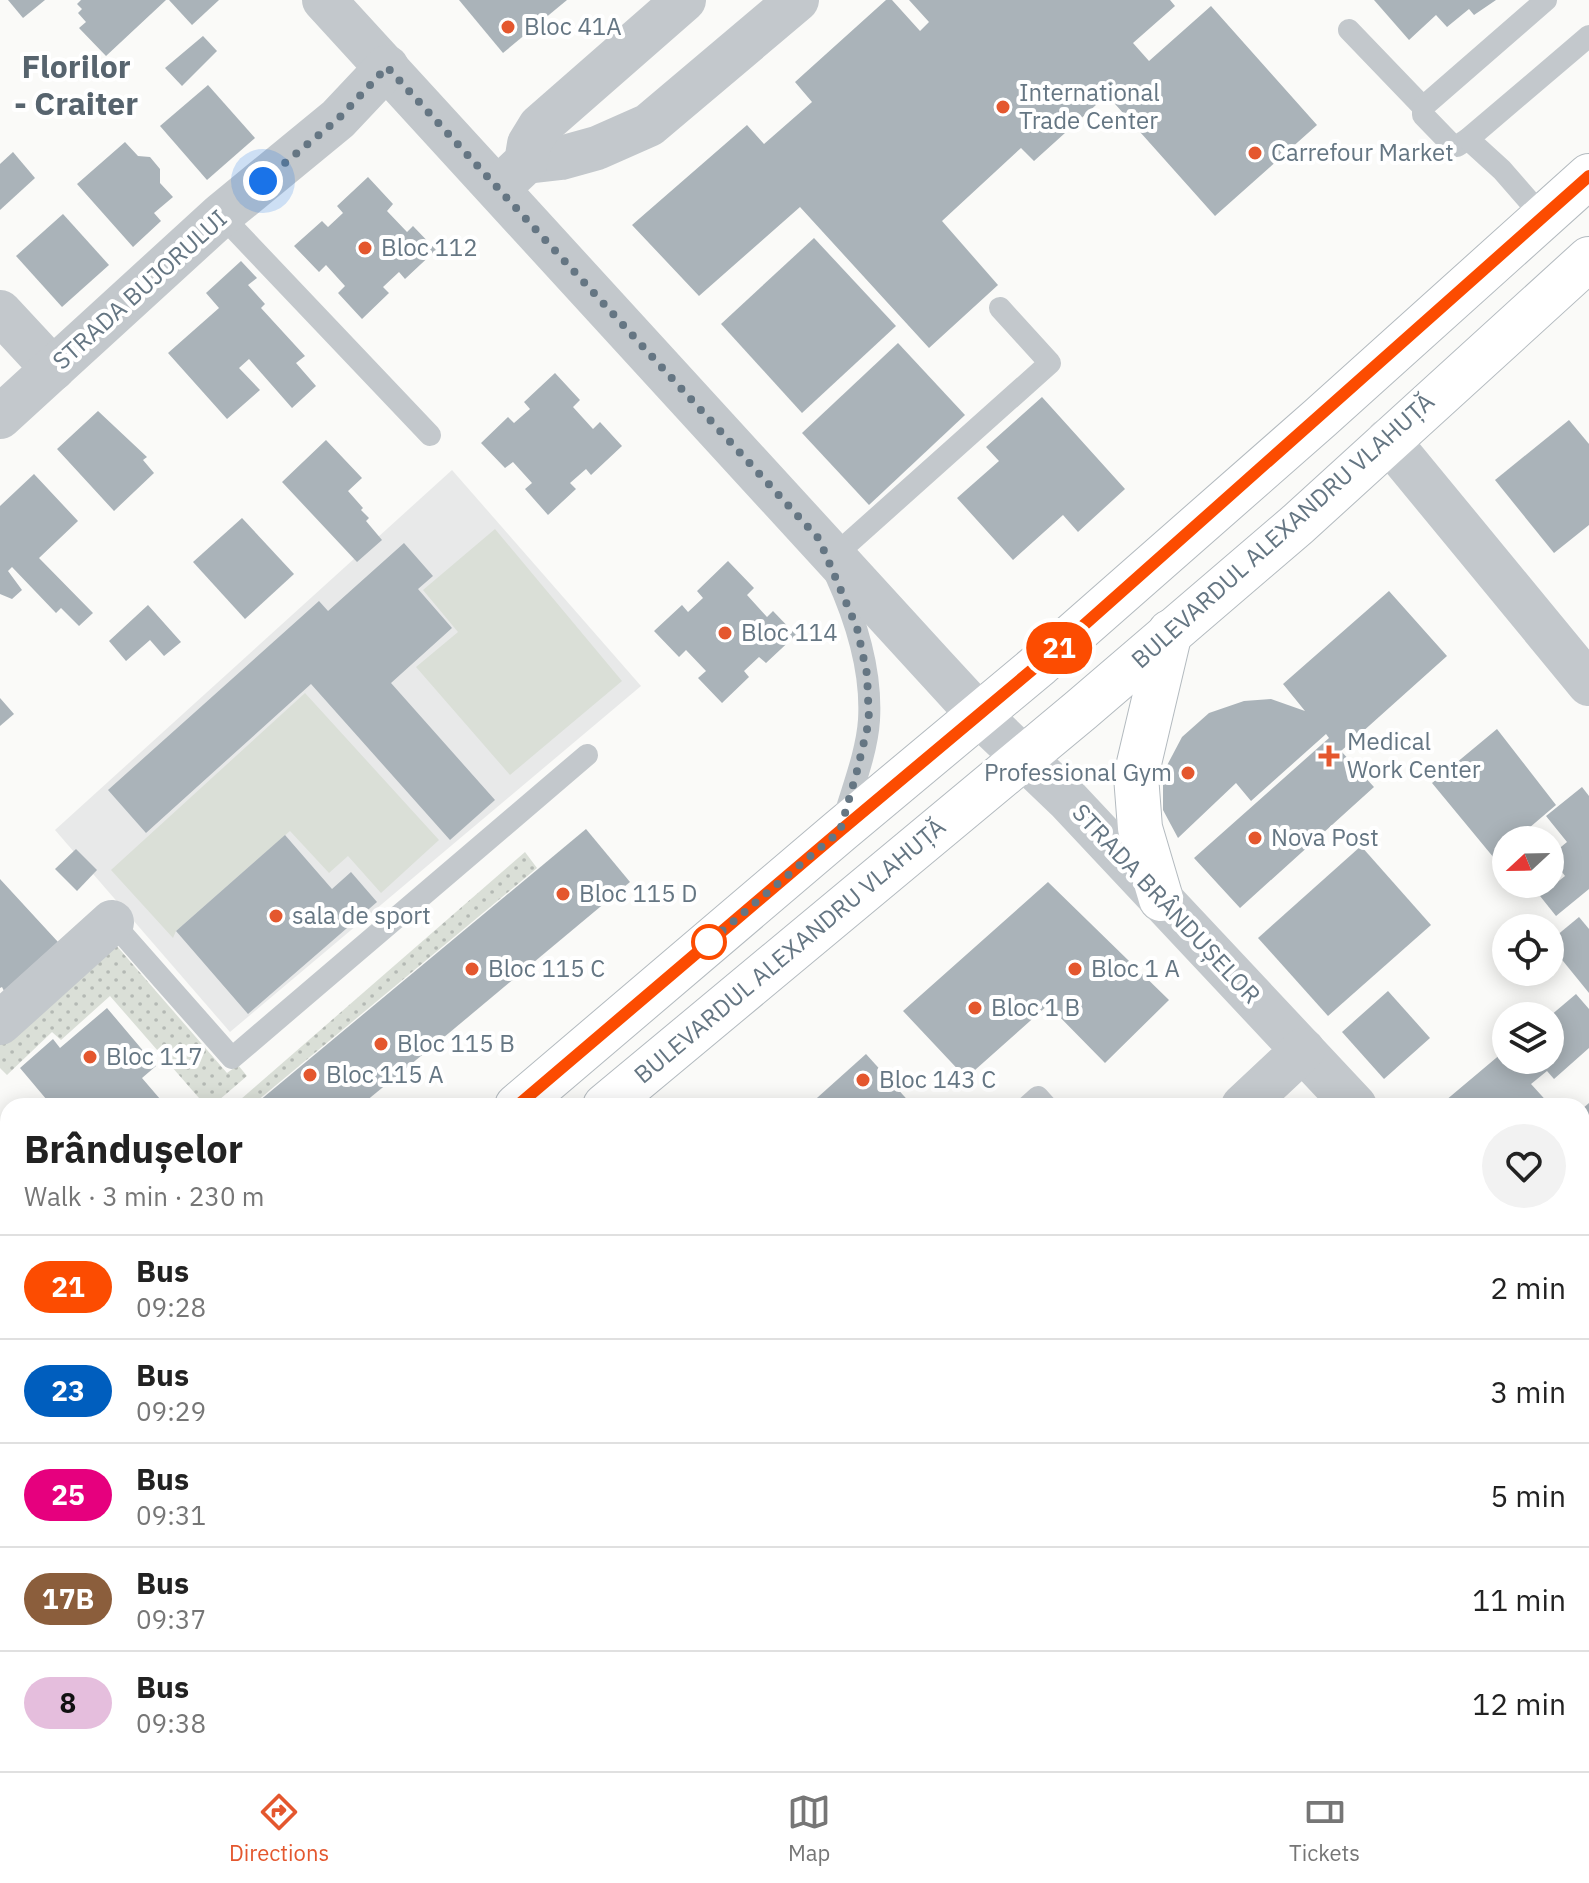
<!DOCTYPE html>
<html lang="en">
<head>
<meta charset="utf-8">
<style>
  body { margin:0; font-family:"IBM Plex Sans",sans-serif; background:#f2f2f2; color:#222; height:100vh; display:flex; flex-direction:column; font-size:30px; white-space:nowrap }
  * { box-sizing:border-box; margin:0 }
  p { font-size:26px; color:#767676 }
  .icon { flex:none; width:44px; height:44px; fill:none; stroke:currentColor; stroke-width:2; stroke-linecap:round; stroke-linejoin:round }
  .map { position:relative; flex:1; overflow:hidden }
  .sheet { position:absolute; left:0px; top:1098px; width:1590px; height:674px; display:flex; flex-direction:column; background:#fff; border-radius:24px 24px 0 0; box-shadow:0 4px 20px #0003 }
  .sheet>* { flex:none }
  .badge { padding:0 16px; border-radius:26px; font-size:28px; line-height:52px }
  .needle { width:52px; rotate:248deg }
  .tools { position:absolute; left:1492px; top:826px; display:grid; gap:16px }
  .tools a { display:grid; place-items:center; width:72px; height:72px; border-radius:50%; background:#fff; box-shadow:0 4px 20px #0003; font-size:40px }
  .you { position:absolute; width:40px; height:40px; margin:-20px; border:6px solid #fff; border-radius:50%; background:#1a73e8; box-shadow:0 0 0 12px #1a73e833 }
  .map>.badge { position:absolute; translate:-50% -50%; box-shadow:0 0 0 4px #fff }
  .round { display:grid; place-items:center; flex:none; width:84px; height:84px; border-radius:42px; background:#f2f2f2 }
  .head { display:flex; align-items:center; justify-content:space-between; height:136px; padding:0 24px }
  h1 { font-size:38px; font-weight:800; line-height:60px }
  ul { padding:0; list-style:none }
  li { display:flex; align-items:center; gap:24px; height:104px; padding:0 24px; border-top:2px solid #e0e0e0 }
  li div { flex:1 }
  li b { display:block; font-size:30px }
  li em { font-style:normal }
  li .badge { min-width:88px; font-weight:700; text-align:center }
  .menu { display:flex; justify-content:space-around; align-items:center; height:112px; border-top:2px solid #e0e0e0; background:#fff; font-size:22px; color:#767676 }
  .menu a { display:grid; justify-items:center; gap:4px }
  .menu .current { color:#e4572e }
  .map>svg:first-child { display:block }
  .built { fill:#e8e9e9 }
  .grass { fill:url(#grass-dots) }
  .park { fill:#dadfd7 }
  .building { fill:#aab3b9 }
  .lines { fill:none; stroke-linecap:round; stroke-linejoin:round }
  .secondary-casing { stroke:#b3babf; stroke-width:46 }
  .service { stroke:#c3c8cc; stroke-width:22 }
  .minor { stroke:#c3c8cc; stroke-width:44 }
  .secondary { stroke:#fff; stroke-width:44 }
  .line-casing { stroke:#fff; stroke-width:18 }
  .line { stroke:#fc4c01; stroke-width:12 }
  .walk { stroke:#657683; stroke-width:8; stroke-dasharray:0 14.4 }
  .poi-dot { fill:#e4572e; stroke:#fff; stroke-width:3 }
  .stop-dot { fill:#fff; stroke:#fc4c01; stroke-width:4 }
  .labels { text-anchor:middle; stroke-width:8; stroke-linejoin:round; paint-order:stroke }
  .poi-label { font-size:24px; fill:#657683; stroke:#fff; text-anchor:start }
  .street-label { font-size:24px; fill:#657683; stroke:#fff }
  .district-label { font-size:32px; font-weight:bold; fill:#57646e; stroke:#fff }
</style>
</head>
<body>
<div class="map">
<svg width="1589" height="1771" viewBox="0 0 1589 1771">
  <defs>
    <pattern id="grass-dots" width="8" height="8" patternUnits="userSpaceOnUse" patternTransform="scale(2)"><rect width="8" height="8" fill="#dadfd7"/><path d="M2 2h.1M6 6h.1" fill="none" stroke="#b4b9b4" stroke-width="1.8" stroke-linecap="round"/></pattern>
  </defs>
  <rect width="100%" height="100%" fill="#fafaf8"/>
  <polygon class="built" points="452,470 641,686 230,1032 55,830"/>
  <g class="grass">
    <polygon points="525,852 537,868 251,1106 233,1106"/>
    <polygon points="109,937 227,1073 238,1065 247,1076 212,1106 191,1106 199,1098 110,996 61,1040 52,1032 7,1075 0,1068 0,1036"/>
  </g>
  <g class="park">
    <polygon points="495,529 622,681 510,775 416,667 458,632 423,590"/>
    <polygon points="305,693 439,840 381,893 348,856 329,873 290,831 176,931 173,938 111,870"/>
  </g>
  <g class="building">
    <polygon points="8,0 45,0 23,18"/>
    <polygon points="81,0 166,0 106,56 79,28 86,22 78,13 82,9 77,4"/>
    <polygon points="169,0 219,0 192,25"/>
    <polygon points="459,0 567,0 503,53"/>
    <polygon points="886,0 892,0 920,31 929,22 909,0 1170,0 1175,6 1133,43 1149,61 1211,6 1317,125 1215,216 1107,95 1034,161 1021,148 942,221 998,285 929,348 800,207 699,296 632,225 747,125 764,144 812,102 795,82"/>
    <polygon points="1374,0 1496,0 1474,15 1469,9 1447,27 1436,15 1409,40"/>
    <polygon points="203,36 217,51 182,86 165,68"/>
    <polygon points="208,85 255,138 207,180 160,126"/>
    <polygon points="125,142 138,156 150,157 160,169 160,183 173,197 154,213 161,221 133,247 77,184"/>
    <polygon points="13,152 35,178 0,210 0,164"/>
    <polygon points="368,177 393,204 387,211 407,232 413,226 436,250 405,279 399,272 383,287 389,293 362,319 338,293 345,286 326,265 319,272 294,246 322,221 328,227 343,213 337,206"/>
    <polygon points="63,214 109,265 62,307 16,256"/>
    <polygon points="814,238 896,326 802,413 721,324"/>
    <polygon points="241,261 257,278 248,285 265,304 261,308 305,356 296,363 316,386 292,408 249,359 239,368 260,390 227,419 168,353 219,308 206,293"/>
    <polygon points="898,343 965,415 869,505 802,433"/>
    <polygon points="555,373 580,400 573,407 593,429 600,422 622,446 591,475 586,469 570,483 576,489 548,515 525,489 532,483 513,462 505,468 481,443 508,417 514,423 530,409 524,402"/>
    <polygon points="1042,397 1125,489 1078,532 1063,515 1013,560 957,498 999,461 986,447"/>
    <polygon points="98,411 147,457 143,460 154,473 114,511 57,449"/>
    <polygon points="1569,420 1589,444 1589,525 1554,553 1495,480"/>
    <polygon points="326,440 362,478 348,491 363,508 361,510 369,518 366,521 382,540 357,562 282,482"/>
    <polygon points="34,474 78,521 39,558 93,613 79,626 61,608 56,613 12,567 8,571 22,590 12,599 0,594 0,506"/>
    <polygon points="242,518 294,574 245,619 193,562"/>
    <polygon points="404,543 433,576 418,589 452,628 391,683 495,800 450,840 311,684 146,833 108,790 319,601 328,611"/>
    <polygon points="728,561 754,588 747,595 767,617 773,611 796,635 766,663 759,657 744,671 749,677 722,703 698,678 706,671 686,650 679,657 654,631 682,605 688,612 703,598 697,591"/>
    <polygon points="1389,591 1447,656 1341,751 1374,787 1240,908 1194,858 1329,738 1326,734 1251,801 1236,783 1178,838 1163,810 1163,773 1182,737 1209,713 1244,701 1271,699 1305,711 1283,684"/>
    <polygon points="148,605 181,642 164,656 150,640 126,661 109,641"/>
    <polygon points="0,698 14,714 0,726"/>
    <polygon points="1497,729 1556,805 1515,840 1506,840 1506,847 1494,858 1432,783"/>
    <polygon points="1582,787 1589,796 1589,889 1556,916 1540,896 1565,876 1550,856 1567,842 1546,816"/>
    <polygon points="586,829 630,882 449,1033 360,1106 253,1106"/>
    <polygon points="285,835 332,889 351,872 377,902 248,1014 176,931"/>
    <polygon points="1361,846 1431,925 1328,1016 1258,938"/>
    <polygon points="76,849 97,870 77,891 55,869"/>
    <polygon points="0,879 58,942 4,991 2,987 0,988"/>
    <polygon points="1048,882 1169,1000 1105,1063 1048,1005 966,1078 903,1011"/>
    <polygon points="1579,917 1589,929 1589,993 1550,945 1550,941"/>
    <polygon points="1388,991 1430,1038 1384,1079 1342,1032"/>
    <polygon points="1576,994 1589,1009 1589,1048 1554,1079 1547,1071 1531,1084 1551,1106 1439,1106 1502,1053 1508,1061 1550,1060 1550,1016"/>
    <polygon points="107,1008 156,1066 142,1078 166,1106 52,1106 20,1068 53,1039 60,1048"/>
    <polygon points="866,1054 913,1106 808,1106"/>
    <polygon points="1589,1103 1589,1229 1582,1235 1582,1109"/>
    <polygon points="8,1318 8,1395 0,1402 0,1325"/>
    <polygon points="1582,1403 1589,1411 1589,1503 1582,1495"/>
    <polygon points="32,1764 153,1764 145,1771 23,1771"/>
    <polygon points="163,1764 292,1764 284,1771 169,1771"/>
  </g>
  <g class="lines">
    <defs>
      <g id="secondary">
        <polyline points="1161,899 1140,828 1136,776 1170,632"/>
        <polyline points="517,1106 840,831 1040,664 1320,418 1589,176"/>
        <polyline points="605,1106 1081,710 1298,524 1589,259"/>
        <polyline points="0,1549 8,1542"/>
        <polyline points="0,1626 8,1619"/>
      </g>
    </defs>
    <use href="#secondary" class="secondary-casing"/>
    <g class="service">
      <polyline points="1349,30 1423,107"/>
      <polyline points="1468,139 1457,146 1452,145 1423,115 1423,107 1546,0"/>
      <polyline points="221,215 430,435"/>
      <polyline points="1543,217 1502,170 1468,139 1589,36"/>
      <polyline points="834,556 1050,363 1000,308"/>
      <path d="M836,576c20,44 36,94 33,144 -2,32 -17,70 -26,101"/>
      <polyline points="112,922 232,1058 587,755"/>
      <polyline points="1028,1106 1038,1097 1046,1106"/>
      <polyline points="321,1764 326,1771"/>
    </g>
    <g class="minor">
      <polyline points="324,0 933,665 979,715 1067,799 1355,1106"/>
      <polyline points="526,162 561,158 597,148 649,125 797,0"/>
      <polyline points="508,179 526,162 529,144 540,126 684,0"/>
      <polyline points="0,312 53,369"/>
      <polyline points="0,417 221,215 338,119 387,67"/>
      <polyline points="1388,440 1589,684"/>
      <polyline points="0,1023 112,922"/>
      <polyline points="1243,1106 1303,1050"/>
      <polyline points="1582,1356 1589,1364"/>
      <polyline points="436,1771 446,1764"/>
    </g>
    <use href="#secondary" class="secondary"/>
  </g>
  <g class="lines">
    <defs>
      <polyline id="line" points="517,1106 840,831 1057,649 1589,176"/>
    </defs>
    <use href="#line" class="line-casing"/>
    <use href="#line" class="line"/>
    <polyline class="walk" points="263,181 338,119 387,67 819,539 857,628 867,674 869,721 857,771 840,831 709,942"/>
  </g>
  <g class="poi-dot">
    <circle cx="508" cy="27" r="8"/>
    <circle cx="1003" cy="107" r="8"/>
    <circle cx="1255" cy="153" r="8"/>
    <circle cx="365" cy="248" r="8"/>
    <circle cx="725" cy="633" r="8"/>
    <path d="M1325 744h8v8h8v8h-8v8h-8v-8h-8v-8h8z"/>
    <circle cx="1188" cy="773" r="8"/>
    <circle cx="1255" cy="838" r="8"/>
    <circle cx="563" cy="894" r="8"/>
    <circle cx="276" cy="916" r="8"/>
    <circle cx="472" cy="969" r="8"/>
    <circle cx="1075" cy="969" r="8"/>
    <circle cx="975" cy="1008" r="8"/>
    <circle cx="381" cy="1044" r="8"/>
    <circle cx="90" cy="1057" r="8"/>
    <circle cx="310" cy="1075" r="8"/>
    <circle cx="863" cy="1080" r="8"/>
  </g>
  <circle class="stop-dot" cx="709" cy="942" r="16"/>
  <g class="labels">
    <g class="poi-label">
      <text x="524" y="35">Bloc 41A</text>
      <text x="1019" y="101">International<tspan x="1019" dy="28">Trade Center</tspan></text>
      <text x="1271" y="161">Carrefour Market</text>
      <text x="381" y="256">Bloc 112</text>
      <text x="741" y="641">Bloc 114</text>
      <text x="1347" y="750">Medical<tspan x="1347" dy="28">Work Center</tspan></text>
      <text x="1172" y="781" text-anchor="end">Professional Gym</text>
      <text x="1271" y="846">Nova Post</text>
      <text x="579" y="902">Bloc 115 D</text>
      <text x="292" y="924">sala de sport</text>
      <text x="488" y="977">Bloc 115 C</text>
      <text x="1091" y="977">Bloc 1 A</text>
      <text x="991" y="1016">Bloc 1 B</text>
      <text x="397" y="1052">Bloc 115 B</text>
      <text x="106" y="1065">Bloc 117</text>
      <text x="326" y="1083">Bloc 115 A</text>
      <text x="879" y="1088">Bloc 143 C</text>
    </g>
    <g class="street-label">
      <text transform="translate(140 290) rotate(-42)" y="8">STRADA BUJORULUI</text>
      <text transform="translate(1283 531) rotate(-42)" y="8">BULEVARDUL ALEXANDRU VLAHUȚĂ</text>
      <text transform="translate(1166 904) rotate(47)" y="8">STRADA BRÂNDUȘELOR</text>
      <text transform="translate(790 951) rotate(-40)" y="8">BULEVARDUL ALEXANDRU VLAHUȚĂ</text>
    </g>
    <g class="district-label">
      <text x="76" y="78">Florilor<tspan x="76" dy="37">- Craiter</tspan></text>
    </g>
  </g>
</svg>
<div class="tools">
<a><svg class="needle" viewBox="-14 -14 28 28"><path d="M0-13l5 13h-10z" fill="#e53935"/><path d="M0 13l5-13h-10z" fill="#767676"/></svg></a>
<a><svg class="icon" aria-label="locate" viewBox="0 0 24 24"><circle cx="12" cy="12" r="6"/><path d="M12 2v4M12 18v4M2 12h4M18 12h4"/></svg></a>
<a><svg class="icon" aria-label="layers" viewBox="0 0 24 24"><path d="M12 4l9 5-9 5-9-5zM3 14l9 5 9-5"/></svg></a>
</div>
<div class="you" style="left:263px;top:181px"></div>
<b class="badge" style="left:1059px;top:648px;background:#fc4c01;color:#fff">21</b>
<section class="sheet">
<div class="head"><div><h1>Brândușelor</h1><p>Walk · 3 min · 230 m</p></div><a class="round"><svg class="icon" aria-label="heart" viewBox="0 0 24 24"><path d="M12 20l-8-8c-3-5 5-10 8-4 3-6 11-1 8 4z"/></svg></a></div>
<ul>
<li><span class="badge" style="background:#fc4c01;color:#fff">21</span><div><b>Bus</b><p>09:28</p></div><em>2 min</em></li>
<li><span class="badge" style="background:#005ebe;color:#fff">23</span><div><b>Bus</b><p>09:29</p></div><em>3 min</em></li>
<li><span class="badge" style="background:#e6007e;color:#fff">25</span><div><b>Bus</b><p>09:31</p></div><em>5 min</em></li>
<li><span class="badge" style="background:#8b5e3c;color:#fff">17B</span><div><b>Bus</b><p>09:37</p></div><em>11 min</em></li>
<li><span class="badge" style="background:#e5bedd;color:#111">8</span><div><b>Bus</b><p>09:38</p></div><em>12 min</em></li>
</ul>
</section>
</div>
<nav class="menu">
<a class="current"><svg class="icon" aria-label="directions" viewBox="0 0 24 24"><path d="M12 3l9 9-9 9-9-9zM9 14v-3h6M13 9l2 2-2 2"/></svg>Directions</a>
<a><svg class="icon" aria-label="map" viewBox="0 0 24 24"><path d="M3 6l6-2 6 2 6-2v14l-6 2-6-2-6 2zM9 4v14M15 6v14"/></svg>Map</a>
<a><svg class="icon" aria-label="tickets" viewBox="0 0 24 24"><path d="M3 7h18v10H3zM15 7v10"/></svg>Tickets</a>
</nav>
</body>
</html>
